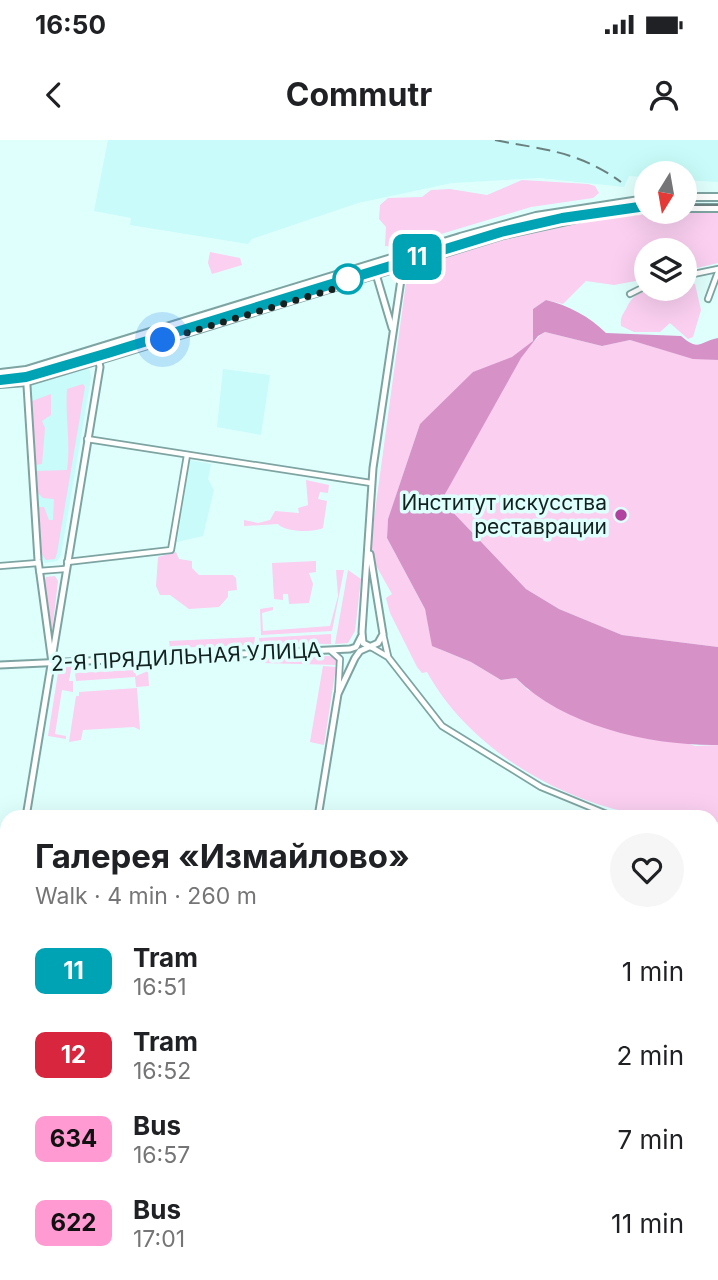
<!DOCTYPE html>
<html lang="en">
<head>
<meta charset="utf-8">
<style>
  body { margin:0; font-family:Inter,sans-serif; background:#f6f6f6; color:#202124; height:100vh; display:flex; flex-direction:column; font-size:26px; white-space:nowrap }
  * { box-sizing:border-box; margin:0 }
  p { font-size:23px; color:#757577 }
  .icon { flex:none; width:38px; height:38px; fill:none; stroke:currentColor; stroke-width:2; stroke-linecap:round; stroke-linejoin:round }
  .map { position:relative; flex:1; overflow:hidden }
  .details { position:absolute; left:0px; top:670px; width:719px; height:471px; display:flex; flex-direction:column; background:#fff; border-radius:21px 21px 0 0; box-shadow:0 7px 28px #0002 }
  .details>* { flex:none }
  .badge { padding:0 14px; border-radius:10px; font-size:24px; line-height:46px }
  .needle { width:46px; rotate:191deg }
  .buttons { position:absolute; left:634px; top:21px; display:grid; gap:14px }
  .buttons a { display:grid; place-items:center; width:63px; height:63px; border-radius:50%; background:#fff; box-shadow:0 7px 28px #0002; font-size:35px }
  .you { position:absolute; width:35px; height:35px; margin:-18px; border:5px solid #fff; border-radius:50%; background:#1a73e8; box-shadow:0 0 0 10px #1a73e833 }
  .map>.badge { position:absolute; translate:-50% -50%; box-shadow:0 0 0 4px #fff }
  .round { display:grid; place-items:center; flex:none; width:74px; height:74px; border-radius:37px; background:#f6f6f6 }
  .headline { display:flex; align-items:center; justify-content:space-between; height:119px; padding:0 35px }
  h1 { font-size:33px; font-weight:700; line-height:52px }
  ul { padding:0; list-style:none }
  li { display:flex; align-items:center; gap:21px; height:84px; padding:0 35px }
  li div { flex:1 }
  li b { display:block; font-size:26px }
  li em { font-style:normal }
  li .badge { min-width:77px; font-weight:700; text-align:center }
  .status { display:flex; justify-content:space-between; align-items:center; height:49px; padding:0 35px; background:#fff; direction:ltr }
  .status svg { height:19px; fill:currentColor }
  header { display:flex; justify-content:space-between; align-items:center; height:91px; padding:0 35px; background:#fff; font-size:32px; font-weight:700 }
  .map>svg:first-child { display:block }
  .built { fill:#c8fbf9 }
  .green { fill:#facff0 }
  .water { fill:#d691c7 }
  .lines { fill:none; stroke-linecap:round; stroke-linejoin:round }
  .minor-casing { stroke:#7ea4a2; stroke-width:8 }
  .tertiary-casing { stroke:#7ea4a2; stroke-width:9 }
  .secondary-casing { stroke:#7ea4a2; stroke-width:10 }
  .minor { stroke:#fff; stroke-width:4.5 }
  .tertiary { stroke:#fff; stroke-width:5 }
  .secondary { stroke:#fff; stroke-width:6 }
  .tram { stroke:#6b8180; stroke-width:2 }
  .rail { stroke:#6b8180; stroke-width:2; stroke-dasharray:14 7; stroke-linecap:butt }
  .line-casing { stroke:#fff; stroke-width:16 }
  .line { stroke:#00a3b4; stroke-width:10 }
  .walk { stroke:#132221; stroke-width:7; stroke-dasharray:0 12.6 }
  .stop-dot { fill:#fff; stroke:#00a3b4; stroke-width:3.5 }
  .poi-dot { fill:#b1429f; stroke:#dffffd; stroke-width:2.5 }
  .labels { text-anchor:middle; stroke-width:7; stroke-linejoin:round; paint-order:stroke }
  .poi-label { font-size:21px; fill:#132221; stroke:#dffffd; text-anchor:end }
  .street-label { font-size:21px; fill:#132221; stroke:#dffffd }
</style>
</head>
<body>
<div class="status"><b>16:50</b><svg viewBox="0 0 49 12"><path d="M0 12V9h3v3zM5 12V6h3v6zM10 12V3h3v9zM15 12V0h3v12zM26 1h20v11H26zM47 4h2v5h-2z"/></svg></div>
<header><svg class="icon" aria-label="back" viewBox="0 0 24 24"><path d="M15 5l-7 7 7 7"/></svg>Commutr<svg class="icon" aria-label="person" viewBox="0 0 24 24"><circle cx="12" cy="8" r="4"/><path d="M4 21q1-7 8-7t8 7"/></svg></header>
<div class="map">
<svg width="718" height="1140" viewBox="0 0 718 1140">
  <rect width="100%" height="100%" fill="#dffffd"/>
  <g class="built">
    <polygon points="108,0 718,0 718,42 684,40 684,33 646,33 646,37 629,36 624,47 540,38 452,43 358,63 252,99 248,104 130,85 131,78 94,71"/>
    <polygon points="85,227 90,230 91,238 61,415 57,421 45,423 41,416 30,247 36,242"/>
    <polygon points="223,229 270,235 261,295 217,287"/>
    <polygon points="190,320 211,324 208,339 214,350 203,396 177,402"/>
    <polygon points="712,1107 718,1108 718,1140 640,1140 621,1134 712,1134"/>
  </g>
  <g class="green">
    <polygon points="522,40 588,44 595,46 599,53 593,58 531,67 398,107 385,106 386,87 379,79 380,65 388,58 422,57 431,50 450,49 487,55"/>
    <path d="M684,70l34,1v52l-34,8v-21h-38v29l-32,6 -28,-4 -23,23 -17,-4 -13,9v32l-9,10 -104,73 -32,95 -1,19 38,71 5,24 9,16 32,13 30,18 15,-2 12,12 167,56 23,-1v77h-6v-5c-28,0 -56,1 -85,-5 -79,-17 -161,-69 -200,-140l-5,1 -5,-6 -27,-54 -4,-15 6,-4 -18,-32 -3,-21 37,-273 97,-30 70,-15 45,-9z"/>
    <polygon points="210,112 240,118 242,125 212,134 208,123"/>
    <path d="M684,140l11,4 6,26 -8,27 -5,2 -18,-16 -10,9h-26l-13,-6c-1,-10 2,-11 6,-19 14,-26 30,-18 57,-18z"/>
    <path d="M545,192l57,14 28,-6 55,16 4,-13 8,2 -4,13 25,2v287l-96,-12 -63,-26 -33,-20 -79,-83 -2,-12c16,-33 73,-147 100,-162z"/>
    <path d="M83,244l2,3 -28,166 -2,6 -9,1 -5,-7 -2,-46h5l5,13h4l1,-21 -11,-1 -6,-6 -1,-21 31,-1c4,-27 -2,-52 0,-81z"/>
    <polygon points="51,254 51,275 42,281 45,288 42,324 35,325 32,261"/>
    <path d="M306,340l23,5 -1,8 -8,-1 -2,7 9,2 -4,27c-10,5 -39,4 -45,-4l-34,2v-6l14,3 12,-3 5,-9 24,2 -1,-5 10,-3z"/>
    <polygon points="176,412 179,419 192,421 192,428 199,435 233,435 236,438 237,450 228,451 228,457 219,467 189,469 170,455 160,455 156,446 158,417"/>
    <polygon points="316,421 316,432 309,433 313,444 309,463 289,464 288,454 283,454 283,460 274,459 272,423"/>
    <polygon points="336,430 344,430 332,491 261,495 260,469 273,467 273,470 262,473 263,491 330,486 338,456"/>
    <polygon points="348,430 361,439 355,491 348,503 335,504"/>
    <polygon points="55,436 58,441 51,500 44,444 46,437"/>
    <polygon points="331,494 331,504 260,503 259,498"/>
    <polygon points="255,497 254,505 170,508 169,501"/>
    <polygon points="329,516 336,518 337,525 262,523 262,518"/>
    <polygon points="72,525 69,541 73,541 73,552 62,550 55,594 66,596 66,599 48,596 58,533 63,532 64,526"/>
    <polygon points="323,526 336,527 324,605 310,602"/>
    <polygon points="135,530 136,536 148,531 149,546 136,547 135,537 76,541 75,533"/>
    <polygon points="137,548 140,590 134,587 83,590 81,600 69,602 76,556 86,556 79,556 79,552"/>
    <polygon points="151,1134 264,1134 283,1140 150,1140"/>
    <polygon points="485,1134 611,1134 625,1135 625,1140 569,1140 553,1137 549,1140"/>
  </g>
  <path class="water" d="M546,160c22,5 44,17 60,33l75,3c19,16 17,6 37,2v22l-25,-1 -63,-19 -28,6 -57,-14 -7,4 -17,22 -72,129 -4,7 2,12 79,83 33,20 63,26 96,12v98c-66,1 -155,-19 -202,-67l-15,2 -30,-18 -39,-16 -7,-37 -38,-71 1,-19 32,-95 53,-52 39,-15 21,-16v-32z"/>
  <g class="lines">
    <defs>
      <g id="minor">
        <polyline points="684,136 718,129"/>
        <polyline points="630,154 646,146"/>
        <polyline points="708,159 718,132"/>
        <polyline points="87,299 371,343"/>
        <polyline points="67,422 171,410 187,315"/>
        <polyline points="0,426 38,423"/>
        <polyline points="39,431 65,429"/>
        <polyline points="383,494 388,516"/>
        <polyline points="371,507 388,517 442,586 541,647 614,677"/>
        <polyline points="331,511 340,519 338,554"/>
        <polyline points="712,693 718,693"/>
        <polyline points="712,954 718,956"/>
      </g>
      <g id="tertiary">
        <polyline points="373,124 392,188"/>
        <polyline points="26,230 38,420 52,523"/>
        <polyline points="371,507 363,503 362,492 373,328 403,126"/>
        <polyline points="0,525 350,509 356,507 361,497"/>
        <polyline points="26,677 100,227 96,209"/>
        <polyline points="318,677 338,554 355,518 360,511 378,503 383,494 370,414"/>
        <polyline points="0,751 7,754"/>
        <polyline points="0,844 7,798"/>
        <polyline points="289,1140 290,1134"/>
      </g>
      <g id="secondary">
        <polyline points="684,57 718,57"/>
        <polyline points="684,68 718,68"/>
        <polyline points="0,233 26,230 460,97 536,76 646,59"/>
        <polyline points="0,244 26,242 109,217 503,95 594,75 646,69"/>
      </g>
    </defs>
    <use href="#minor" class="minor-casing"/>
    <use href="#tertiary" class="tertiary-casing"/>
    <use href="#secondary" class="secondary-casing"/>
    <use href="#minor" class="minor"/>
    <use href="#tertiary" class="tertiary"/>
    <use href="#secondary" class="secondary"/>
    <g class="tram">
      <polyline points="684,65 718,65"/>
      <polyline points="0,237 26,234 70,221 500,88 561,74 646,62"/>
    </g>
    <path class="rail" d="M495,0c50,10 83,11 126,42"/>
  </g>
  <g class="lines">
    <defs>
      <polyline id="line" points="0,240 26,237 108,213 501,92 562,78 646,66"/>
    </defs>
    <use href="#line" class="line-casing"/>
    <use href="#line" class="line"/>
    <polyline class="walk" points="163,200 350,144 348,139"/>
  </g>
  <circle class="stop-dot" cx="348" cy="139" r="14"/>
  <circle class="poi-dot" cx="621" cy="375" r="7"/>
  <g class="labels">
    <g class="poi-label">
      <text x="607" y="370">Институт искусства<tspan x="607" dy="24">реставрации</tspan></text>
    </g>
    <g class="street-label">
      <text transform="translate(186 517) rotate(-3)" y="7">2-Я ПРЯДИЛЬНАЯ УЛИЦА</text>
    </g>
  </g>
</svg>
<div class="buttons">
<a><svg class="needle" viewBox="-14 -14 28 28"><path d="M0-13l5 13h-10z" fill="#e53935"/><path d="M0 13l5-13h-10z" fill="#757577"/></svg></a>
<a><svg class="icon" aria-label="layers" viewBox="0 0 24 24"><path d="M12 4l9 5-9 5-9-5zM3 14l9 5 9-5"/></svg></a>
</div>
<div class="you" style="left:163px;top:200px"></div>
<b class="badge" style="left:417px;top:117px;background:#00a3b4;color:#fff">11</b>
<section class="details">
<div class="headline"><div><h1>Галерея «Измайлово»</h1><p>Walk · 4 min · 260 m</p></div><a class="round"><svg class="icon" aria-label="heart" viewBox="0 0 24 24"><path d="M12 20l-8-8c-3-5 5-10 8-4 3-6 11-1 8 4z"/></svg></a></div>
<ul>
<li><span class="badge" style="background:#00a3b4;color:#fff">11</span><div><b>Tram</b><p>16:51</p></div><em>1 min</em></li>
<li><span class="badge" style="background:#d7263d;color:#fff">12</span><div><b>Tram</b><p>16:52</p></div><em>2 min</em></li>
<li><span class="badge" style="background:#ff9ad2;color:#111">634</span><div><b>Bus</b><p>16:57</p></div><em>7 min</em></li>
<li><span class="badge" style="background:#ff9ad2;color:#111">622</span><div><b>Bus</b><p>17:01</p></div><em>11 min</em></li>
</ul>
</section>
</div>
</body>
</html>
